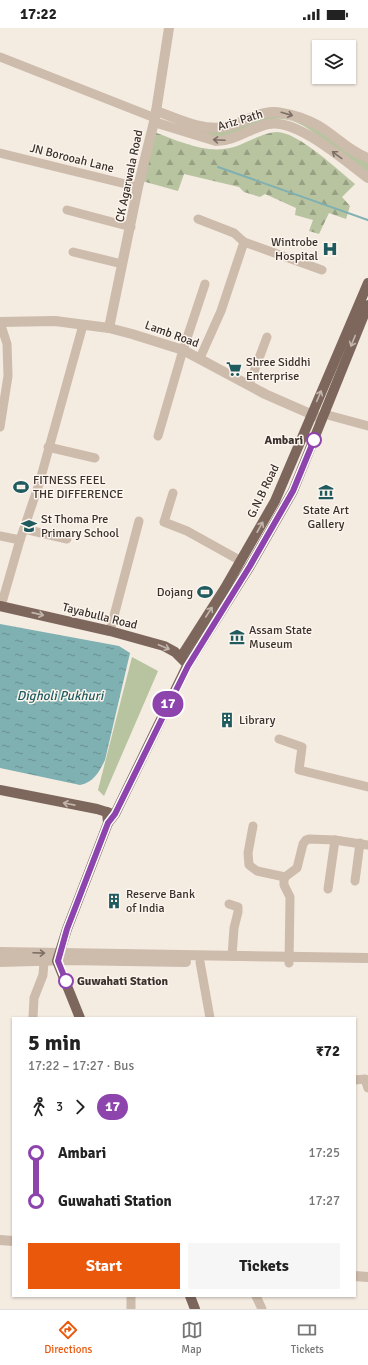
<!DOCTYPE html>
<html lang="en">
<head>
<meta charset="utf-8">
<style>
  body { margin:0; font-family:Signika,sans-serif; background:#f6f6f6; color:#222; height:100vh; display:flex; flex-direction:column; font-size:15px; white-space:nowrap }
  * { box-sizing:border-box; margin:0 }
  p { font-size:13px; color:#767676 }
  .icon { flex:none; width:22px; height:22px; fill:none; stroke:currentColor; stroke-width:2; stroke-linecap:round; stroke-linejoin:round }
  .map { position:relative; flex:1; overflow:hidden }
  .side { position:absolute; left:12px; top:989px; width:344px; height:280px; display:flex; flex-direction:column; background:#fff; border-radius:0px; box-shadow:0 1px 3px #0004 }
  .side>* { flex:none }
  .badge { padding:0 8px; border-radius:13px; font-size:14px; line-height:26px }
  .buttons { position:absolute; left:312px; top:12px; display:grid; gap:8px }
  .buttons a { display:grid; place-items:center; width:44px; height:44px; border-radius:0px; background:#fff; box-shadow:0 1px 3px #0004; font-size:20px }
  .map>.badge { position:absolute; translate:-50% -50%; box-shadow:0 0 0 2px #fff }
  .legs { display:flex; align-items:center; gap:6px; height:44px; padding:0 16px; font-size:13px }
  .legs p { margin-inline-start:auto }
  .headline { display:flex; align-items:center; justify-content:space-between; height:68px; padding:0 16px }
  h1 { font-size:22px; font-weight:700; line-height:30px }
  .primary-button { display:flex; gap:8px; margin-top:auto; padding:8px 16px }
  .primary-button a { flex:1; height:46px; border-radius:0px; background:#ea580c; color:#fff; font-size:16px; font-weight:700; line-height:46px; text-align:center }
  .primary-button a+a { background:#f6f6f6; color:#222 }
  ul { padding:0 16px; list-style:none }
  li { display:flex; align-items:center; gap:14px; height:48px; font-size:15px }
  li i { display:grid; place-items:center; width:6px; height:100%; margin:0 5px; background:currentColor }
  li i::after { content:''; width:10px; height:10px; margin:-5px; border:3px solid; border-radius:50%; background:#fff }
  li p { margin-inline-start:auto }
  li:first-child i { background:linear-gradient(#0000 50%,currentColor 0) }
  li:last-child i { background:linear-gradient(currentColor 50%,#0000 0) }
  .status { display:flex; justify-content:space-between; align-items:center; height:28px; padding:0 20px; background:#fff; direction:ltr }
  .status svg { height:11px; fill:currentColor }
  .tabs { display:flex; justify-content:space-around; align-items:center; height:56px; border-top:1px solid #e0e0e0; background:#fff; font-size:11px; color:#767676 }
  .tabs a { display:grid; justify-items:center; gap:2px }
  .tabs .current { color:#ea580c }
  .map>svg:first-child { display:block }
  .green { fill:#b8c4a0 }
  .forest { fill:url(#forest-firs) }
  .water { fill:url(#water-ripples) }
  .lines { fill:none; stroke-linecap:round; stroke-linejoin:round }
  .stream { stroke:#7fb0b2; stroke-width:2 }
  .minor { stroke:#cdbbac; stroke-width:9 }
  .tertiary { stroke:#cdbbac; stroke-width:10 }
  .primary { stroke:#7d675c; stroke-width:10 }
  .oneway { stroke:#7d6f65 }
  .oneway2 { stroke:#c2b5ac }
  .line-1-casing { stroke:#fff; stroke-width:9 }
  .line-1 { stroke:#8e44ad; stroke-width:6 }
  .stop-1-dot { fill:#fff; stroke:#8e44ad; stroke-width:2 }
  .labels { text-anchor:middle; stroke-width:3; stroke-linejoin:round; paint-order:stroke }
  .street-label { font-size:12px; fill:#3b302b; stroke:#fbf5ee }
  .poi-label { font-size:12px; fill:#3b302b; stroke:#fbf5ee; text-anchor:start }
  .stop-label { font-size:12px; font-weight:bold; fill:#3b302b; stroke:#fbf5ee; text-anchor:end }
  .water-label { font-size:13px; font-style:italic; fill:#1f5a5e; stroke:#fbf5ee }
</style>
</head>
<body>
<div class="status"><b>17:22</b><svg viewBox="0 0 49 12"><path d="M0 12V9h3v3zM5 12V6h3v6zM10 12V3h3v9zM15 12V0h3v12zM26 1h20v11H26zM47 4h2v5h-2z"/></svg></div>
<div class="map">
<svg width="368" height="1281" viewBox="0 0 368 1281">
  <defs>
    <pattern id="forest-firs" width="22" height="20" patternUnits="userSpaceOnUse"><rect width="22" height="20" fill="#b8c4a0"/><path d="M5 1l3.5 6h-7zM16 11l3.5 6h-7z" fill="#97a083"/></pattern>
    <pattern id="water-ripples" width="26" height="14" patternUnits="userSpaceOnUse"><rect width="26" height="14" fill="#7fb0b2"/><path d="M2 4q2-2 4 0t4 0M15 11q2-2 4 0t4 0" fill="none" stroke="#699091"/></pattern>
  </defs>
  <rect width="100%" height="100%" fill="#f4ebe1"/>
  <g class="green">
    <path d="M272,87l37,10 59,35v16c-12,-10 -24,-19 -36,-29 -16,-12 -29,-26 -50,-28 -22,-3 -40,15 -61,18 -12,1 -43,-16 -55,-21l31,11z"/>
    <polygon points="132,629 158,643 104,768 98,762"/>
  </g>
  <path class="forest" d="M154,104c25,9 53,23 80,15 13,-4 30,-15 43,-15 21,0 61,38 78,52l-13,13 8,9 -4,13 -17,-6 -10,21 -10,-3 4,-11 -18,-5 1,-7 -31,-14 -5,3 -16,-5 -5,-5 -55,-13 -6,17 -36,-10z"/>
  <path class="water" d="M0,596l119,22 11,7 -25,107c-6,12 -11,22 -25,25l-80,-17z"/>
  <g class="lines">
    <polyline class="stream" points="218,139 368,192"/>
    <g class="minor">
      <polyline points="0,29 155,90"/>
      <polyline points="0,125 138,159"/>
      <polyline points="67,182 131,199"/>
      <polyline points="198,191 234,205 244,214 221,283 200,330"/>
      <polyline points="244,214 322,242"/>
      <polyline points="73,224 122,236"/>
      <polyline points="249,357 267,309"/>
      <polyline points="324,386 368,398"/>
      <polyline points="0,399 8,348 7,316 0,294"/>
      <polyline points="158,408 183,322 205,256"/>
      <polyline points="48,419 95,430"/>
      <polyline points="173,465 164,494 187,503 241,533"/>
      <polyline points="24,501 67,511"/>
      <polyline points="0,508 20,512"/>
      <polyline points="1,578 20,512 39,456 83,297"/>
      <polyline points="110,603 139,493"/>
      <polyline points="279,711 302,719 299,742 368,759"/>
      <polyline points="253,798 248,825 249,837 257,843 285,849"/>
      <polyline points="355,853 360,815"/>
      <polyline points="328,861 335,812"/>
      <polyline points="229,876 238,879 238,884 234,900 232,928"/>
      <polyline points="200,934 210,990"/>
      <polyline points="289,935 290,869 284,857 284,852 285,849 297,840 303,816 306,812 309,811 335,812 368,817"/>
      <polyline points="33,990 34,970 43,947 44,934"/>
      <polyline points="355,1052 365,1051 368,1060"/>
      <polyline points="256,1268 262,1281"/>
      <polyline points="131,1281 131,1268"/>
    </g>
    <g class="tertiary">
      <path d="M156,83c21,7 45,20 68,16 19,-3 38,-19 58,-14 13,2 26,7 37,13 17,10 31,26 49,32"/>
      <path d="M154,94l62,19c19,0 34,-13 52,-17 29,-6 77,37 100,54"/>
      <polyline points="0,294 55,293 109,300 132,306 183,322 265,366 322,391"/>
      <polyline points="109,300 138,159 155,90 169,0"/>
      <polyline points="0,924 368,930"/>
      <polyline points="0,934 68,932 186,934"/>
      <polyline points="0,1212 13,1213"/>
      <polyline points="355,1248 368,1249"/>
    </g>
    <g class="primary">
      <polyline points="0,578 110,603 164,618 175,624 185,634"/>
      <polyline points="181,629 225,560 275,473 368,255"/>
      <polyline points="0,762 97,781 113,786"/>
      <polyline points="108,795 115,786 187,638 250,538 293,463 368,277"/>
      <polyline points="80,990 57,933 67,901 108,795 107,784"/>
      <polyline points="190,1268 195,1281"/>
    </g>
  </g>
  <defs><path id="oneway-shaft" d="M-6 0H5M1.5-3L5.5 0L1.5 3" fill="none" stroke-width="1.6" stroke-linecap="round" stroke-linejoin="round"/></defs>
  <g class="oneway">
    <use href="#oneway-shaft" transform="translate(287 86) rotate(16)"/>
    <use href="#oneway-shaft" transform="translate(219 112) rotate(-177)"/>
    <use href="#oneway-shaft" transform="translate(337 127) rotate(-144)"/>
    <use href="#oneway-shaft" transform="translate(39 925) rotate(2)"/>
  </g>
  <g class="oneway2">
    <use href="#oneway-shaft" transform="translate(353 313) rotate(112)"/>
    <use href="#oneway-shaft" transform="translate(319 368) rotate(-67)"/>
    <use href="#oneway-shaft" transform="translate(260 499) rotate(-61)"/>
    <use href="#oneway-shaft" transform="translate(209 584) rotate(-57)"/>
    <use href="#oneway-shaft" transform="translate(38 586) rotate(13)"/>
    <use href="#oneway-shaft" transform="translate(164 619) rotate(23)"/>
    <use href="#oneway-shaft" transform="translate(69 776) rotate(-169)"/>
  </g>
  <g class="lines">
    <defs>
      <polyline id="line-1" points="66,953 58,933 67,901 108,795 115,786 188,638 250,538 293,463 314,412"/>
    </defs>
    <use href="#line-1" class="line-1-casing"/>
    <use href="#line-1" class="line-1"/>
  </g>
  <defs>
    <symbol id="hospital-bare" viewBox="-9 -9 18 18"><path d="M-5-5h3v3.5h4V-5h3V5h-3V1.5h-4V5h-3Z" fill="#1f5a5e" stroke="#fbf5ee" stroke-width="2.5" paint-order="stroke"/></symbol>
    <symbol id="supermarket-bare" viewBox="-9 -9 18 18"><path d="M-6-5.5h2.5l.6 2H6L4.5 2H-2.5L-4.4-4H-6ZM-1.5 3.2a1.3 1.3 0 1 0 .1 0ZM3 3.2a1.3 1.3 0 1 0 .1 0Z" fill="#1f5a5e" stroke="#fbf5ee" stroke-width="2.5" paint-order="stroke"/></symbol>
    <symbol id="stadium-bare" viewBox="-9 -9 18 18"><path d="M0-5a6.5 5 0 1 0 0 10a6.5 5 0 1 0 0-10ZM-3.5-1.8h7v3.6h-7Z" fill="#1f5a5e" stroke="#fbf5ee" stroke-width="2.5" paint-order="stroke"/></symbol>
    <symbol id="museum-bare" viewBox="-9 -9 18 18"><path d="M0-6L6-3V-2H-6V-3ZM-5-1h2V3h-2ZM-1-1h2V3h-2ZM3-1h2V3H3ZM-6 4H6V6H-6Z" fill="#1f5a5e" stroke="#fbf5ee" stroke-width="2.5" paint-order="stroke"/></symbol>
    <symbol id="school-bare" viewBox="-9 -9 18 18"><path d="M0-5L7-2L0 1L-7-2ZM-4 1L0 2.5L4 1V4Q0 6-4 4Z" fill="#1f5a5e" stroke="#fbf5ee" stroke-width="2.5" paint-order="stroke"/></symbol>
    <symbol id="building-bare" viewBox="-9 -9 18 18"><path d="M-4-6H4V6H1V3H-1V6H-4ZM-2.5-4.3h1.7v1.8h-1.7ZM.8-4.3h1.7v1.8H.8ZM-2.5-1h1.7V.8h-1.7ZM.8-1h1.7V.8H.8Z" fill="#1f5a5e" stroke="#fbf5ee" stroke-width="2.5" paint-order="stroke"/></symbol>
  </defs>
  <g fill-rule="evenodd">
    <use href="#hospital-bare" x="319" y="210" width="22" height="22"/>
    <use href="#supermarket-bare" x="223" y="330" width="22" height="22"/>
    <use href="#stadium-bare" x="10" y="448" width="22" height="22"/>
    <use href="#museum-bare" x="315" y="453" width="22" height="22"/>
    <use href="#school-bare" x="18" y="487" width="22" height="22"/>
    <use href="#stadium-bare" x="194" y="553" width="22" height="22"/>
    <use href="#museum-bare" x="226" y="598" width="22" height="22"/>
    <use href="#building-bare" x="216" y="681" width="22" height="22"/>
    <use href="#building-bare" x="103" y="862" width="22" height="22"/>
  </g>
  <g class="stop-1-dot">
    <circle cx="314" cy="412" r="7"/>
    <circle cx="66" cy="953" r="7"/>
  </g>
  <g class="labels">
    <g class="street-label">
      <text transform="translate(240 92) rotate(-17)" y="4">Ariz Path</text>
      <text transform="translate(72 130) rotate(14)" y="4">JN Borooah Lane</text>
      <text transform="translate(129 148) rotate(-78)" y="4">CK Agarwala Road</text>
      <text transform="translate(172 306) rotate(20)" y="4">Lamb Road</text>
      <text transform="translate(263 463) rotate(-64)" y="4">G.N.B Road</text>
      <text transform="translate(100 588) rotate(14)" y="4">Tayabulla Road</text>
    </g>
    <g class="poi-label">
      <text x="318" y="218" text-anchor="end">Wintrobe<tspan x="318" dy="14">Hospital</tspan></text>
      <text x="246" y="338">Shree Siddhi<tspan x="246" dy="14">Enterprise</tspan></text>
      <text x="33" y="456">FITNESS FEEL<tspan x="33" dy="14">THE DIFFERENCE</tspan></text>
      <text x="326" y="486" text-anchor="middle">State Art<tspan x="326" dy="14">Gallery</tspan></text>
      <text x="41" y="495">St Thoma Pre<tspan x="41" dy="14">Primary School</tspan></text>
      <text x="193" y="568" text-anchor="end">Dojang</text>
      <text x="249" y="606">Assam State<tspan x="249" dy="14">Museum</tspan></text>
      <text x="239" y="696">Library</text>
      <text x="126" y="870">Reserve Bank<tspan x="126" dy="14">of India</tspan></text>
    </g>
    <g class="stop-label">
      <text x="303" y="416">Ambari</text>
      <text x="77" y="957" text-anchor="start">Guwahati Station</text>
    </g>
    <g class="water-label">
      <text x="60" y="672">Digholi Pukhuri</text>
    </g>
  </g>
</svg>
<div class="buttons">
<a><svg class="icon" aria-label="layers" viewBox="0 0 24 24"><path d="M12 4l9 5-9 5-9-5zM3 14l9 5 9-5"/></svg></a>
</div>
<b class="badge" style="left:168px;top:676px;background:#8e44ad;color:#fff">17</b>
<section class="side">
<div class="headline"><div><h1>5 min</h1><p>17:22 – 17:27 · Bus</p></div><b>₹72</b></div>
<div class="legs"><svg class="icon" aria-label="walk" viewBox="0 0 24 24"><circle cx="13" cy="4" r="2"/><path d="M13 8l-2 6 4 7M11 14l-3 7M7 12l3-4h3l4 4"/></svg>3<svg class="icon" aria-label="forward" viewBox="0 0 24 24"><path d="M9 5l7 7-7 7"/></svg><b class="badge" style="background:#8e44ad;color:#fff">17</b></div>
<ul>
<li><i style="color:#8e44ad"></i><b>Ambari</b><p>17:25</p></li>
<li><i style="color:#8e44ad"></i><b>Guwahati Station</b><p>17:27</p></li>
</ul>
<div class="primary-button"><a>Start</a><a>Tickets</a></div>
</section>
</div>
<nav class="tabs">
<a class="current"><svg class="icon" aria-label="directions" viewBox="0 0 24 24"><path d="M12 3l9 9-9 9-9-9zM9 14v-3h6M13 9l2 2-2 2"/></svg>Directions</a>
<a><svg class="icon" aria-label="map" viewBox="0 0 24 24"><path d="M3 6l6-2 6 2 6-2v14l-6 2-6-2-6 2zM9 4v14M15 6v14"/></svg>Map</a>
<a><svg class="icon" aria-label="tickets" viewBox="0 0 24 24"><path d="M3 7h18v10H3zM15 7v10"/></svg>Tickets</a>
</nav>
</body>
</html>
